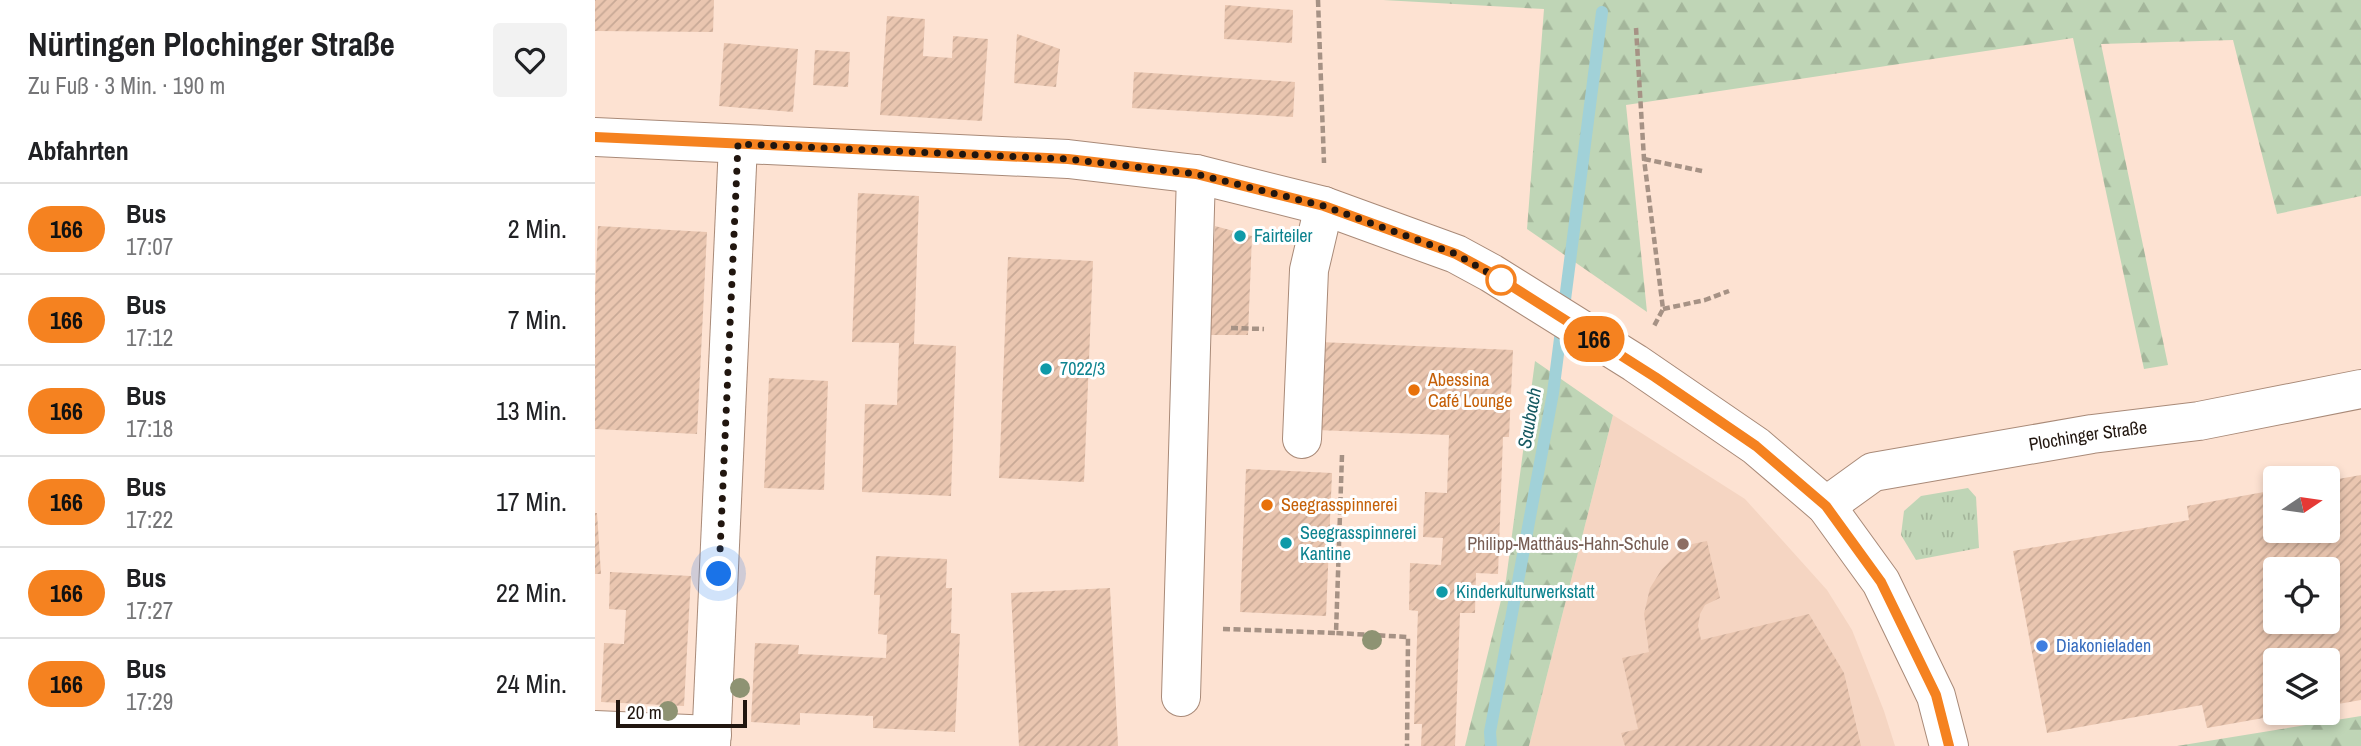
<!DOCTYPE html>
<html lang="de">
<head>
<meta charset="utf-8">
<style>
  body { margin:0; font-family:"Archivo Narrow",sans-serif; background:#f2f2f2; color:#202124; height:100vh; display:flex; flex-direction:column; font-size:26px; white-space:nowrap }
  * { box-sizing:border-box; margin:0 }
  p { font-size:23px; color:#757577 }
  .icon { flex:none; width:38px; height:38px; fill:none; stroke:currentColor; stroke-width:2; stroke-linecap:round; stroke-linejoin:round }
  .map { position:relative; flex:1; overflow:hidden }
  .details { display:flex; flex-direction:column; background:#fff; width:595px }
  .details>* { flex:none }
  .badge { padding:0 14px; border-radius:23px; font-size:24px; line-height:46px }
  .needle { width:46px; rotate:77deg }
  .fabs { position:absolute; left:1668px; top:466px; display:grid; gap:14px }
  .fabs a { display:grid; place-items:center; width:77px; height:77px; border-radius:7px; background:#fff; box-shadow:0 4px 10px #0003; font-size:35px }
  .scale { position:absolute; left:21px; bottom:18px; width:131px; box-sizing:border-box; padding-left:7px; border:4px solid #21160f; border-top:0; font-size:19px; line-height:24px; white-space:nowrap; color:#21160f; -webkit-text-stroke:5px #fff; paint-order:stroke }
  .you { position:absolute; width:35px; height:35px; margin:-18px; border:5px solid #fff; border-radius:50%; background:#1a73e8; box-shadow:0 0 0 10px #1a73e833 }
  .map>.badge { position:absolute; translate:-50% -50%; box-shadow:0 0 0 4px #fff }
  h2 { padding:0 28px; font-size:26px; line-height:63px }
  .round { display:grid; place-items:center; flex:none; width:74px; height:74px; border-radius:7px; background:#f2f2f2 }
  .overview { display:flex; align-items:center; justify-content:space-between; height:119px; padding:0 28px }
  h1 { font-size:33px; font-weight:700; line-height:52px }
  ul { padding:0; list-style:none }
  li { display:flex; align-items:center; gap:21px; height:91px; padding:0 28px; border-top:2px solid #e0e0e0 }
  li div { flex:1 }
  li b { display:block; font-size:26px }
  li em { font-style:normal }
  li .badge { min-width:77px; font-weight:700; text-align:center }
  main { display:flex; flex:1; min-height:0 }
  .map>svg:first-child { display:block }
  .built { fill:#f5d5c2 }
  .grass { fill:url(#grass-tufts) }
  .forest { fill:url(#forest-firs) }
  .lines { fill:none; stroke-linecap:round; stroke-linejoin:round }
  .stream { stroke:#a1d1d8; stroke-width:12 }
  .building { fill:url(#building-hatch); fill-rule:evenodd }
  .minor-casing { stroke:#a98a78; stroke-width:40 }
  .path { stroke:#a69285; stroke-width:4.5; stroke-dasharray:7 3.5; stroke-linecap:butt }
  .minor { stroke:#fff; stroke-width:38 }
  .tree { fill:#8e9373 }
  .line-casing { stroke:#fff; stroke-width:16 }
  .line { stroke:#f58220; stroke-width:10 }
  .walk { stroke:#21160f; stroke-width:7; stroke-dasharray:0 12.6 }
  .culture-dot { fill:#0f9aa8; stroke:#fff; stroke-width:2.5 }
  .stop-dot { fill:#fff; stroke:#f58220; stroke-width:3.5 }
  .food-dot { fill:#e8710a; stroke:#fff; stroke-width:2.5 }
  .education-dot { fill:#8d6e63; stroke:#fff; stroke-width:2.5 }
  .shop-dot { fill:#3f7fe0; stroke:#fff; stroke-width:2.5 }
  .labels { text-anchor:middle; stroke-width:6; stroke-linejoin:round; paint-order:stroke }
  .culture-label { font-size:18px; fill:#0d838f; stroke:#fff; text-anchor:start }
  .food-label { font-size:18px; fill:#c56008; stroke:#fff; text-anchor:start }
  .street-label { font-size:18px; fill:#21160f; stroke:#fff }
  .education-label { font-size:18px; fill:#785e54; stroke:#fff; text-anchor:end }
  .shop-label { font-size:18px; fill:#366cbe; stroke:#fff; text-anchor:start }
  .water-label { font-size:19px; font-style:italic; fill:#165961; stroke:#fff }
</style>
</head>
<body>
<main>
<section class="details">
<div class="overview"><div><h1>Nürtingen Plochinger Straße</h1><p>Zu Fuß · 3 Min. · 190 m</p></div><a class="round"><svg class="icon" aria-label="heart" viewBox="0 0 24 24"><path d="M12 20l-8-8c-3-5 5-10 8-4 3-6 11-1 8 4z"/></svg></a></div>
<h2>Abfahrten</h2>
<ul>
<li><span class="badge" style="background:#f58220;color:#111">166</span><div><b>Bus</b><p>17:07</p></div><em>2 Min.</em></li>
<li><span class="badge" style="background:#f58220;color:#111">166</span><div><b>Bus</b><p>17:12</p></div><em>7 Min.</em></li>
<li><span class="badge" style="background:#f58220;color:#111">166</span><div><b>Bus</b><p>17:18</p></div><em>13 Min.</em></li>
<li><span class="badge" style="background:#f58220;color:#111">166</span><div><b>Bus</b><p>17:22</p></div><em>17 Min.</em></li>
<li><span class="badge" style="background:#f58220;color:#111">166</span><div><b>Bus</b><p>17:27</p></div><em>22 Min.</em></li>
<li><span class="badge" style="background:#f58220;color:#111">166</span><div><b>Bus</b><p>17:29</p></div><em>24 Min.</em></li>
</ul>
</section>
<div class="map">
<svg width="1766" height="746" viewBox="0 0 1766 746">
  <defs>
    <pattern id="grass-tufts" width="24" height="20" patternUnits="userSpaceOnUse" patternTransform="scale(1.75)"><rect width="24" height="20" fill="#bfd5b6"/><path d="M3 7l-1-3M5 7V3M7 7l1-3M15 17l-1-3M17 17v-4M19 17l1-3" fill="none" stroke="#a4b69b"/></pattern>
    <pattern id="forest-firs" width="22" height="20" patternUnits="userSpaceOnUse" patternTransform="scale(1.75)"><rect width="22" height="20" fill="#bfd5b6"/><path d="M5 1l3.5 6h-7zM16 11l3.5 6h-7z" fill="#a4b69b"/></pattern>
    <pattern id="building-hatch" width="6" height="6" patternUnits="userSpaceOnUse" patternTransform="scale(1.75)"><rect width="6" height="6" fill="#eac6b0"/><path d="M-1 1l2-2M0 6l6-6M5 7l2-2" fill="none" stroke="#c8a996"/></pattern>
  </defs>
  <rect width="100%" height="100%" fill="#fde2d2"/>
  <polygon class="built" points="1018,415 1150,499 1232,590 1257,630 1289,711 1300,746 934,746"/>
  <polygon class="grass" points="1373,488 1381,497 1384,548 1321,560 1306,535 1309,511 1326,496"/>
  <g class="forest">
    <polygon points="788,0 1766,0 1766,196 1682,214 1638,40 1506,44 1573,365 1549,369 1478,38 1031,105 1052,312 932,229 949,9"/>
    <polygon points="940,361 1018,415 934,746 870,746 911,580"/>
    <polygon points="1766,716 1766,746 1582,746"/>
  </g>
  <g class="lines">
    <polyline class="stream" points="896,746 895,732 958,393 1007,12"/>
  </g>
  <g class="building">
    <polygon points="0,0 119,0 118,32 0,31"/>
    <polygon points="630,5 698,10 697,43 629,39"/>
    <polygon points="292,16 330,19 328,56 357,58 358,36 393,39 387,121 285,115"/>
    <polygon points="422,34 465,49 461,87 419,83"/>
    <polygon points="129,43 203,49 198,112 124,106"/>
    <polygon points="220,50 255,52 253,87 218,85"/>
    <polygon points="539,72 700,82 698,117 537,108"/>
    <polygon points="263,193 324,196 319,344 361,346 356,496 267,492 270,404 302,405 304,343 257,342"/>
    <polygon points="3,226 112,232 102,434 0,429 0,294"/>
    <polygon points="620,226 657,236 653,335 615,335"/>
    <polygon points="413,257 498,261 489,482 404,478"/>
    <polygon points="724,342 918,350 914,437 908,437 903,574 881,573 880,613 865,613 860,746 826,746 827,724 819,724 823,611 814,610 815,563 846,565 848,538 828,537 830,492 852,493 854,435 721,430"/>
    <polygon points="174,378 233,381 229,490 169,488"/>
    <polygon points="651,469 737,473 731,616 645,612"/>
    <path d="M1766,475v225l-34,6v-46h-52v52l11,2 -79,14 -5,-23 -155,28 -34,-182 176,-31 -2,-14 88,-16v40h52v-49zM1680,569h52v52h-52z"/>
    <polygon points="0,513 2,513 6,574 0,574"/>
    <polygon points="1112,541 1125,598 1110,605 1105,614 1103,626 1106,640 1214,614 1249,673 1266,746 1030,746 1026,733 1043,729 1027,658 1054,652 1049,614 1055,588 1067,569 1082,554 1097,544"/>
    <polygon points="281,556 352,559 351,588 357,588 356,633 365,634 360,732 278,728 278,716 205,713 205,725 156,722 160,643 204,645 203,654 291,658 292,635 283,634 285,595 279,595"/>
    <polygon points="15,572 96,576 89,706 6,702 9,643 29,644 31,610 14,609"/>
    <polygon points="515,588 523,746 424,746 416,593"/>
  </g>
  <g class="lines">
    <defs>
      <g id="minor">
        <polyline points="0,137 473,159 601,174 729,206 861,254 896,273 1040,363 1161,446 1231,506 1286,582 1341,696 1354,746"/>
        <polyline points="707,439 714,270 729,206"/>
        <path id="s1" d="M1231,506l47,-34 219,-38 107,-13 162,-32"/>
        <polyline points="586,697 601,174"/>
        <polyline points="0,730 117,735"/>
        <polyline points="116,746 143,144"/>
      </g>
    </defs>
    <use href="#minor" class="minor-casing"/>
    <g class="path">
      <polyline points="723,0 729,163"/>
      <polyline points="1041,28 1049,159 1068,309 1058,328"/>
      <polyline points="1049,159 1107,171"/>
      <polyline points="1068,309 1110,300 1134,291"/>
      <polyline points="636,328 669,329"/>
      <polyline points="747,455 741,633 813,637 812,746"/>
      <polyline points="628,629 741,633"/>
    </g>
    <use href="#minor" class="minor"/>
  </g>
  <g class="tree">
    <circle cx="777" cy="640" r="10"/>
    <circle cx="145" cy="688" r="10"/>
    <circle cx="73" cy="711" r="10"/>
  </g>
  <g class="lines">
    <defs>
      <polyline id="line" points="0,137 473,159 601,174 729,206 861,254 896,273 1060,377 1161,446 1231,506 1286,582 1341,695 1354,746"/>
    </defs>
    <use href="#line" class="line-casing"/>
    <use href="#line" class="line"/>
    <polyline class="walk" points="124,574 143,144 473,159 601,174 729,206 861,254 906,280"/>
  </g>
  <g class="culture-dot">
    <circle cx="645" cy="236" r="7"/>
    <circle cx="451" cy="369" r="7"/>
    <circle cx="691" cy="543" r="7"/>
    <circle cx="847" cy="592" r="7"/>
  </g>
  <circle class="stop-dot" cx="906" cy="280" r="14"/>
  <g class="food-dot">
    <circle cx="819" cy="390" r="7"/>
    <circle cx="672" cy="505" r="7"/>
  </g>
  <circle class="education-dot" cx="1088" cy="544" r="7"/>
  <circle class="shop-dot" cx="1447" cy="646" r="7"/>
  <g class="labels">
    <g class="culture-label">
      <text x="659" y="242">Fairteiler</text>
      <text x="465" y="375">7022/3</text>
      <text x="705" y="539">Seegrasspinnerei<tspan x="705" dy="21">Kantine</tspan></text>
      <text x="861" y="598">Kinderkulturwerkstatt</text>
    </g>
    <g class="food-label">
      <text x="833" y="386">Abessina<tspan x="833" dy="21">Café Lounge</tspan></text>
      <text x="686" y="511">Seegrasspinnerei</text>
    </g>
    <g class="street-label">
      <text dy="6" stroke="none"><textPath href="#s1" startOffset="276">Plochinger Straße</textPath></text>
    </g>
    <g class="education-label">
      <text x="1074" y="550">Philipp-Matthäus-Hahn-Schule</text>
    </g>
    <g class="shop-label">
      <text x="1461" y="652">Diakonieladen</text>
    </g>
    <g class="water-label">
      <text transform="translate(934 418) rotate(-80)" y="7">Saubach</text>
    </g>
  </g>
</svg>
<div class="fabs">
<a><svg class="needle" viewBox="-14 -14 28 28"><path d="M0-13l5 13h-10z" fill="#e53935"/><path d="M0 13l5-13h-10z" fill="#757577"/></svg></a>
<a><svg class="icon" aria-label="locate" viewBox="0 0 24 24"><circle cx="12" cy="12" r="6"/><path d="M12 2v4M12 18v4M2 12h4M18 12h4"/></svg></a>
<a><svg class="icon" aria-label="layers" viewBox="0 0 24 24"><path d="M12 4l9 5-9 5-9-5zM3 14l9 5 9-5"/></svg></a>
</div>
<div class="scale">20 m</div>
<div class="you" style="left:124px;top:574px"></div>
<b class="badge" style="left:999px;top:339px;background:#f58220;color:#111">166</b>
</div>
</main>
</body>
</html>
